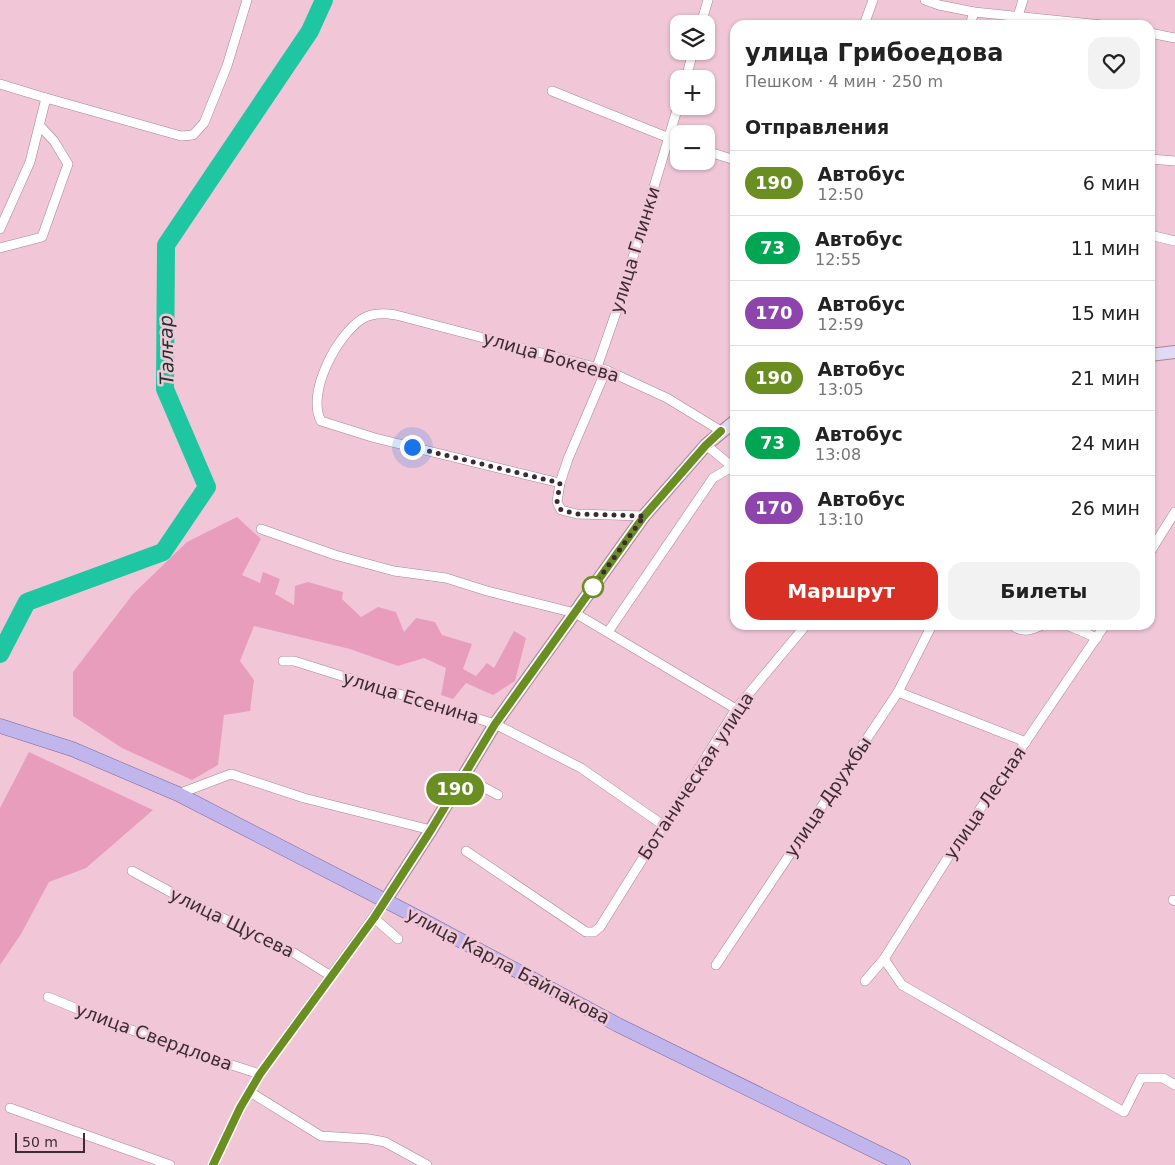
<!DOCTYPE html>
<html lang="ru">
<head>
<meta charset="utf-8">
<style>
  body { margin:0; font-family:"DejaVu Sans",sans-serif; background:#f2f2f2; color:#222; height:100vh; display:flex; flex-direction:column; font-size:19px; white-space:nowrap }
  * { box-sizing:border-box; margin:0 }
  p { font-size:16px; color:#767676 }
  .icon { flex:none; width:28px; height:28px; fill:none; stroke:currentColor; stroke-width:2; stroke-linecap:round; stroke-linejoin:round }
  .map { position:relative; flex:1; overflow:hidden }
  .drawer { position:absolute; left:730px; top:20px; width:425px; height:610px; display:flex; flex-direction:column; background:#fff; border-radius:15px; box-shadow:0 1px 4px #0004 }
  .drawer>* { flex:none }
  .badge { padding:0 10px; border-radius:16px; font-size:18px; line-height:32px }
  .controls { position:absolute; left:670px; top:15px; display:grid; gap:10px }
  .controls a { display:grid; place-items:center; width:45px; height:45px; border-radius:10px; background:#fff; box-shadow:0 1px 4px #0004; font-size:25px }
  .scale { position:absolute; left:15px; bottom:12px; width:70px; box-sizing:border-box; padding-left:5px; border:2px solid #3c2c32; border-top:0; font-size:14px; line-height:18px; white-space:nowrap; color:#3c2c32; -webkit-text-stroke:4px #f1c7d7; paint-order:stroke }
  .you { position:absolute; width:25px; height:25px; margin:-12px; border:4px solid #fff; border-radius:50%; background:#1a73e8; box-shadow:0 0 0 8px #1a73e833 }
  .map>.badge { position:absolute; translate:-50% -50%; box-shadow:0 0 0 2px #fff }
  h2 { padding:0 15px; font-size:19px; line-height:45px }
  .round { display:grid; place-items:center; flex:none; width:52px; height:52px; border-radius:15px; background:#f2f2f2 }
  .overview { display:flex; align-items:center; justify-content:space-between; height:85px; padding:0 15px }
  h1 { font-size:24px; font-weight:700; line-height:38px }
  .cta { display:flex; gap:10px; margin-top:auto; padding:10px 15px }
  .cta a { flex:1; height:58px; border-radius:15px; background:#d93025; color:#fff; font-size:20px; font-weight:700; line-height:58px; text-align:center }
  .cta a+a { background:#f2f2f2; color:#222 }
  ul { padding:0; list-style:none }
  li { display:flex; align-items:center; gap:15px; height:65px; padding:0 15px; border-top:1px solid #e0e0e0 }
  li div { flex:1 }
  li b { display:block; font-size:19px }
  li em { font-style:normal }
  li .badge { min-width:55px; font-weight:700; text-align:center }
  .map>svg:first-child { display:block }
  .grass { fill:#e99dbd }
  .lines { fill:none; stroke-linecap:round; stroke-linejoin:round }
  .river { stroke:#1ec7a2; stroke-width:18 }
  .street-casing { stroke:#aa8493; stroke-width:10 }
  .secondary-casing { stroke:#aa8493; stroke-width:14 }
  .primary-casing { stroke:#7866a1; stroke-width:15 }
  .street { stroke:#fff; stroke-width:9 }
  .secondary { stroke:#e0daf5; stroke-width:12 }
  .primary { stroke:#c1b6eb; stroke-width:14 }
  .line-casing { stroke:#fff; stroke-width:11 }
  .line { stroke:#6b8e23; stroke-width:8 }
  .walk { stroke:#3c2c32; stroke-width:5; stroke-dasharray:0 9 }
  .stop-dot { fill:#fff; stroke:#6b8e23; stroke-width:2.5 }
  .labels { text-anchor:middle; stroke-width:5; stroke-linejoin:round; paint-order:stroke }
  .street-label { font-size:18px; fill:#3c2c32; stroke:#f1c7d7 }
  .water-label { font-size:19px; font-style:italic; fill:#1b342c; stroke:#f1c7d7 }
</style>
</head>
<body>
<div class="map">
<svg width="1175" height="1165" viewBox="0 0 1175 1165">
  <rect width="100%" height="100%" fill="#f1c7d7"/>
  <g class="grass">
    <polygon points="237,517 261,539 242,575 260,583 263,572 280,579 275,594 294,605 295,586 308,582 343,592 342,599 361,617 378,607 396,612 404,632 416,618 435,622 442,635 472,644 463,669 476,676 487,663 494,668 514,631 526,638 515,681 493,695 466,683 453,699 441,695 446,668 424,658 398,666 350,649 254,626 240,661 254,680 250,711 224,715 218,765 192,780 122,748 73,716 73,672 133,594 187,542"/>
    <polygon points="29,752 153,810 86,868 49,882 21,934 0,965 0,808"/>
  </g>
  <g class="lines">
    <polyline class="river" points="0,654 27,602 163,552 207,487 165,389 166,245 310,31 324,0"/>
    <defs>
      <g id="street">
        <polyline points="925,0 939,5 974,12 1102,25"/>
        <polyline points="1018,16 1023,0"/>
        <polyline points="701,24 708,0"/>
        <polyline points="864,25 873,0"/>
        <polyline points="970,25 974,12"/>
        <polyline points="1150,33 1175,38"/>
        <polyline points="686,79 693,51"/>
        <polyline points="0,84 46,98 181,136 193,135 204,123 227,66 247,0"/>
        <polyline points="552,91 679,142"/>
        <polyline points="706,151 735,160"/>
        <polyline points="1150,159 1175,161"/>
        <polyline points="0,229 30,162 46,98"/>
        <polyline points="1150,235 1175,241"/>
        <polyline points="0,248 42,237 68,164 54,141 40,126"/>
        <polyline points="597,367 620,301 679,103"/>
        <polyline points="606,370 568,459 560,483 557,502 561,510 577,514 644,516"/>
        <polyline points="706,445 735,469"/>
        <path d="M560,483l-185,-45 -54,-17c-15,-28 16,-86 41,-102 9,-6 23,-6 34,-4l210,55 61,28 54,33"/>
        <polyline points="261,529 335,555 394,571 446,578 487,591 575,613 736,709"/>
        <polyline points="1150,552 1175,512"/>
        <path d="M1012,625c11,9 19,5 31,0"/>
        <polyline points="1067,625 1097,638"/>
        <polyline points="608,632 713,478 732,467"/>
        <polyline points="283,661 294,661 495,724 581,768 663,825"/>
        <polyline points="898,692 1026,742"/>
        <polyline points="463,776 498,795"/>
        <polyline points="178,794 231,774 304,798 431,830"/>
        <polyline points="466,851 586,932 594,932 600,927 736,709 806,625"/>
        <polyline points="132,871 176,895 294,953 331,976"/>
        <polyline points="1173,900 1175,901"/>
        <polyline points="374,918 398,939"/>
        <polyline points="884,959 902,985 1124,1112 1141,1078 1163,1078 1175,1085"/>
        <polyline points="716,965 898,692 932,625"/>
        <polyline points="865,981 884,959 959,840 1105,625"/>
        <path d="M48,997c70,29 140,55 212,77"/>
        <polyline points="250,1092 321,1136 369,1139 385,1142 427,1165"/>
        <polyline points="10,1108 170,1165"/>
        <polyline points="213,1165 240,1108 260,1074 385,901"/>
      </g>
      <g id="secondary">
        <polyline points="1150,355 1175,352"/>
        <polyline points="385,901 431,830 495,724 644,516 706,445 735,421"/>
      </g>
      <polyline id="primary" points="0,726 72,749 178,794 417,917 618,1025 903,1165"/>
    </defs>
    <use href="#street" class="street-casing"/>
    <use href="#secondary" class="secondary-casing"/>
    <use href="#primary" class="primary-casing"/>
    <use href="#street" class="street"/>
    <use href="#secondary" class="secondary"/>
    <use href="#primary" class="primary"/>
  </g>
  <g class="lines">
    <defs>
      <polyline id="line" points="213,1165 240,1108 260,1074 374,918 431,830 495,724 644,516 706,445 721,431"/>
    </defs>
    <use href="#line" class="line-casing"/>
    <use href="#line" class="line"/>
    <polyline class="walk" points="412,447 560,483 557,502 561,510 577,514 644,516 593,587"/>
  </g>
  <circle class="stop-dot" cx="593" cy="587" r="10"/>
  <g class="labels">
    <g class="street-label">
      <text transform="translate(635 250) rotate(-73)" y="6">улица Глинки</text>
      <text transform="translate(551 357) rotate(16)" y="6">улица Бокеева</text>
      <text transform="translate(411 698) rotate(17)" y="6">улица Есенина</text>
      <text transform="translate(696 776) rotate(-57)" y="6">Ботаническая улица</text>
      <text transform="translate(828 797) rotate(-56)" y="6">улица Дружбы</text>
      <text transform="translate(985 803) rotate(-56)" y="6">улица Лесная</text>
      <text transform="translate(232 923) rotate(26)" y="6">улица Щусева</text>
      <text transform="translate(508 966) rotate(28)" y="6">улица Карла Байпакова</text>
      <text transform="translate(154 1037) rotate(20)" y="6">улица Свердлова</text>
    </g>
    <g class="water-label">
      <text transform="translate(166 350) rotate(-91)" y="7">Талғар</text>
    </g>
  </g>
</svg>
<div class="controls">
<a><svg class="icon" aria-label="layers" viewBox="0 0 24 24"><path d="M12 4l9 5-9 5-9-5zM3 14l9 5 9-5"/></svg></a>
<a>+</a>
<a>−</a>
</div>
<div class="scale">50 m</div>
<div class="you" style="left:412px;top:447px"></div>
<b class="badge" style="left:455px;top:789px;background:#6b8e23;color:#fff">190</b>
<section class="drawer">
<div class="overview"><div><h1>улица Грибоедова</h1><p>Пешком · 4 мин · 250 m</p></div><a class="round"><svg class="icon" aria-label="heart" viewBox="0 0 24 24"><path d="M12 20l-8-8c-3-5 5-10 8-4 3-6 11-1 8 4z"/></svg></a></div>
<h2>Отправления</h2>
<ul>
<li><span class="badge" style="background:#6b8e23;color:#fff">190</span><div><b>Автобус</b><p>12:50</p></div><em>6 мин</em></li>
<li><span class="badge" style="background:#00a651;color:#fff">73</span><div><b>Автобус</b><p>12:55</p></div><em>11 мин</em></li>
<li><span class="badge" style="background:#8e44ad;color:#fff">170</span><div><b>Автобус</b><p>12:59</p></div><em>15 мин</em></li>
<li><span class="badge" style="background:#6b8e23;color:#fff">190</span><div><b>Автобус</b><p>13:05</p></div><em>21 мин</em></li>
<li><span class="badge" style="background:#00a651;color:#fff">73</span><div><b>Автобус</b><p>13:08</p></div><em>24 мин</em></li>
<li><span class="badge" style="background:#8e44ad;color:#fff">170</span><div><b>Автобус</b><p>13:10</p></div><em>26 мин</em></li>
</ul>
<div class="cta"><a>Маршрут</a><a>Билеты</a></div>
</section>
</div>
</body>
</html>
